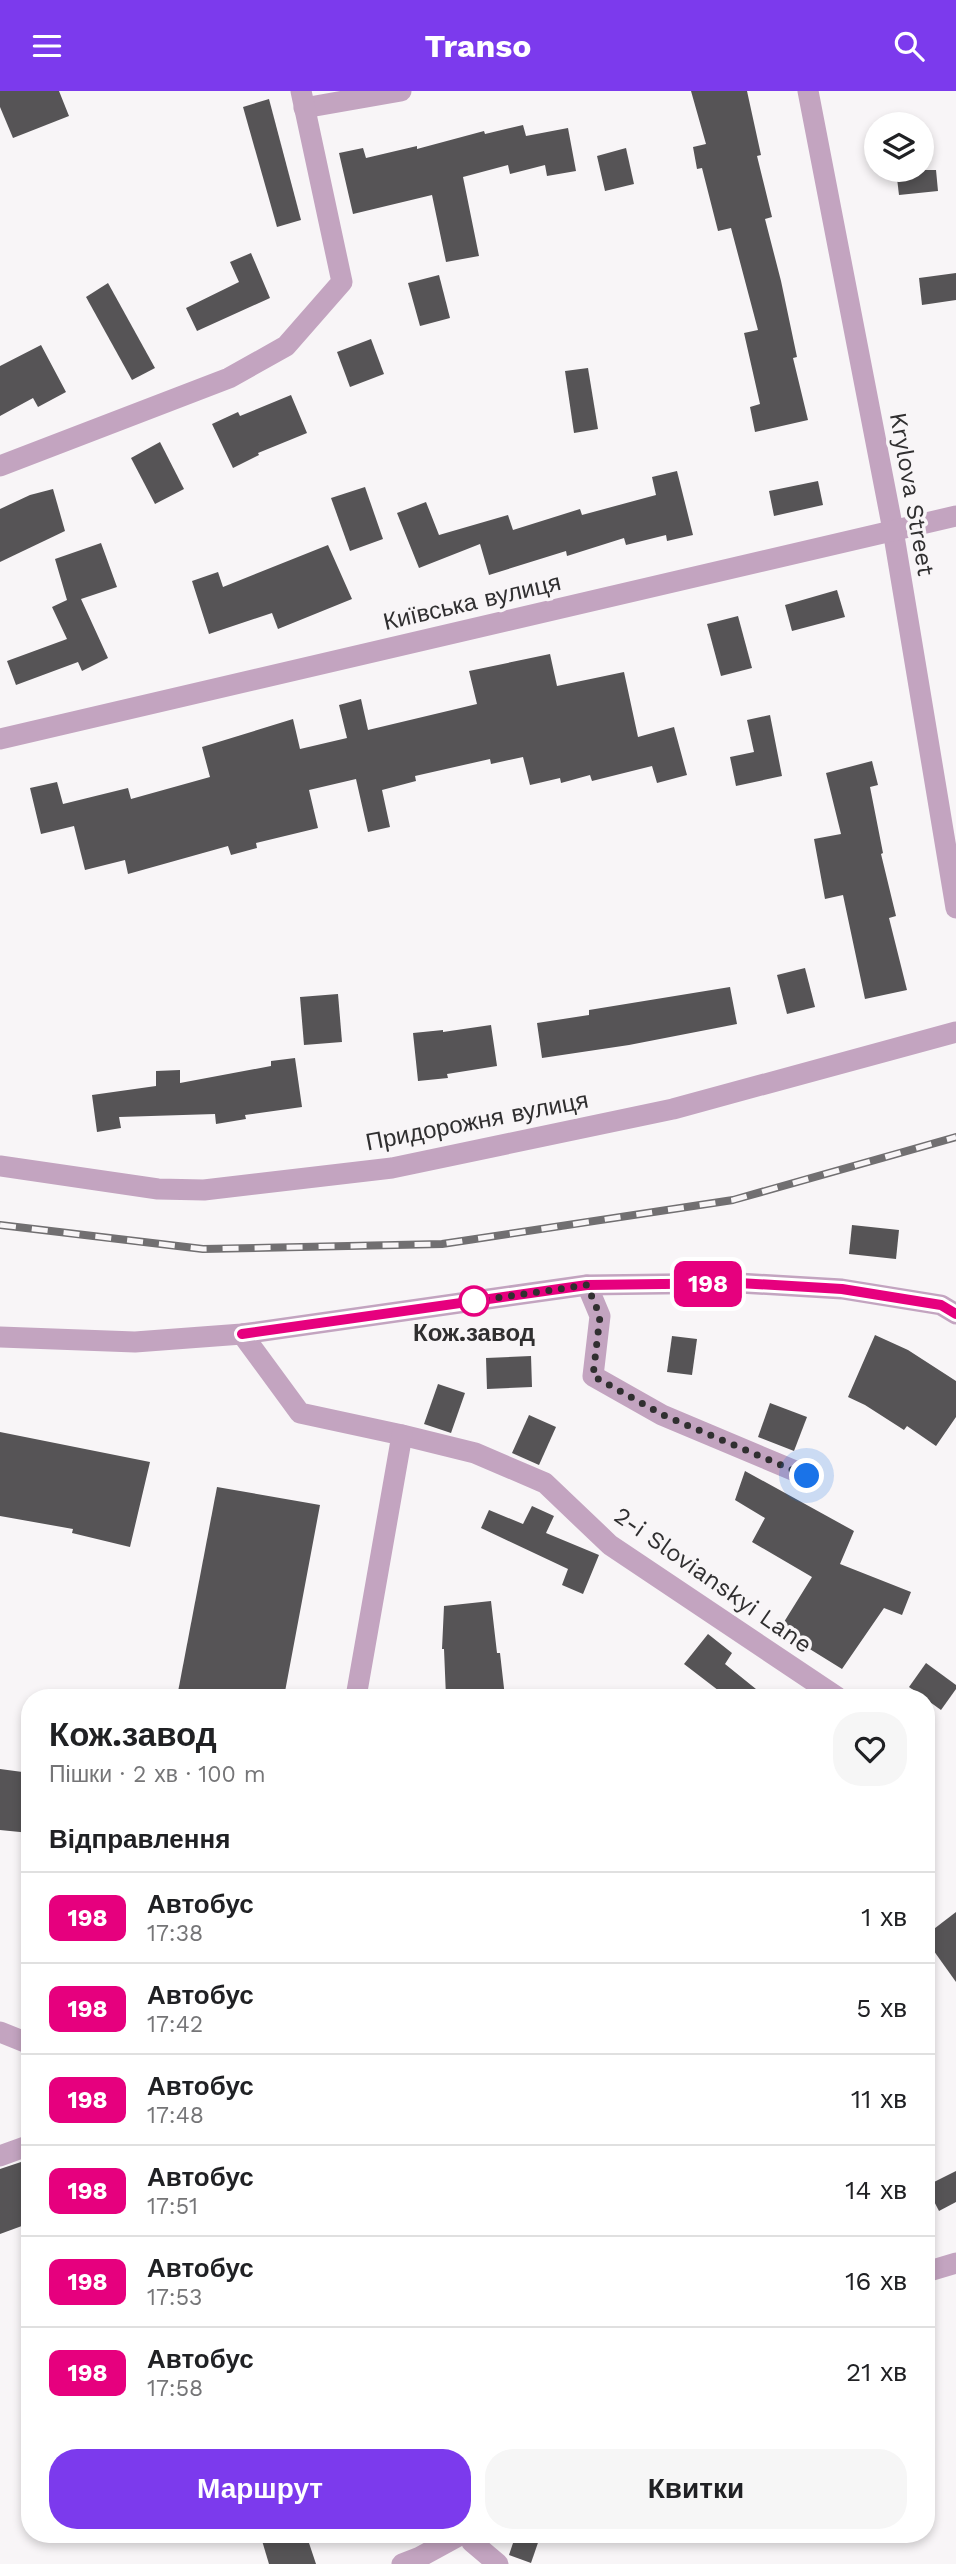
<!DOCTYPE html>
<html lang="uk">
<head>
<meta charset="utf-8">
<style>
  body { margin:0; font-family:"Work Sans",sans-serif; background:#f6f6f6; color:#202124; height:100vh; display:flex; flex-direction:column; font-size:26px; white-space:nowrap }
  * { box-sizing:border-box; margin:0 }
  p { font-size:23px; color:#757577 }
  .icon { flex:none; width:38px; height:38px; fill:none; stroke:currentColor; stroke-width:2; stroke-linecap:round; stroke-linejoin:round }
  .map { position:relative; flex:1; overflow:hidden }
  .panel { position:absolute; left:21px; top:1598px; width:914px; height:854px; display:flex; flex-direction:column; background:#fff; border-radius:28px; box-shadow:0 4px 10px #0003 }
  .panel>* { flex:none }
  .badge { padding:0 14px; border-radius:10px; font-size:24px; line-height:46px }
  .buttons { position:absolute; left:864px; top:21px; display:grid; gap:14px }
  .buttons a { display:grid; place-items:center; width:70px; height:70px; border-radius:50%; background:#fff; box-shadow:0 4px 10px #0003; font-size:35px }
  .you { position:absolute; width:35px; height:35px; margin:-18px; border:5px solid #fff; border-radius:50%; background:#1a73e8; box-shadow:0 0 0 10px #1a73e833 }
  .map>.badge { position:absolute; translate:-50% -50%; box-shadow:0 0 0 4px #fff }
  h2 { padding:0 28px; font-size:26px; line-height:63px }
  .round { display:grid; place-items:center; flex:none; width:74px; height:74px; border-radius:28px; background:#f6f6f6 }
  .overview { display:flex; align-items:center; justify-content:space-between; height:119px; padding:0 28px }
  h1 { font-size:33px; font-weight:700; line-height:52px }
  .button { display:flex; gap:14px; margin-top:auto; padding:14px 28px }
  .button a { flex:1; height:80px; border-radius:28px; background:#7c3aed; color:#fff; font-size:28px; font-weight:700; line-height:80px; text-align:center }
  .button a+a { background:#f6f6f6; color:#202124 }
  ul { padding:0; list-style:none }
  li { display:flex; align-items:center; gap:21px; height:91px; padding:0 28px; border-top:2px solid #e0e0e0 }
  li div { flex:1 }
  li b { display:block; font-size:26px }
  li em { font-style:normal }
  li .badge { min-width:77px; font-weight:700; text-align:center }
  header { display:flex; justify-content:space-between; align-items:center; height:91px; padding:0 28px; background:#7c3aed; color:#fff; font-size:32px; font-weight:700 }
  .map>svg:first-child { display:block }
  .building { fill:#565456 }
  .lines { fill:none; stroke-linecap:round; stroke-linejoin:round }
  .minor { stroke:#c3a4c0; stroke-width:21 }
  .rail-casing { stroke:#716f71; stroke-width:8 }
  .rail { stroke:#f8f5f7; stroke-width:5; stroke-dasharray:16; stroke-linecap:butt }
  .line-casing { stroke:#fff; stroke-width:16 }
  .line { stroke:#e6007e; stroke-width:10 }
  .walk { stroke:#302f30; stroke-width:7; stroke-dasharray:0 12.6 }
  .stop-dot { fill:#fff; stroke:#e6007e; stroke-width:3.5 }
  .labels { text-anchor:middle; stroke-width:7; stroke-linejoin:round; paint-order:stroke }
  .street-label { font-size:24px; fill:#302f30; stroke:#f8f5f7 }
  .stop-label { font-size:24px; font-weight:bold; fill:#302f30; stroke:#f8f5f7 }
</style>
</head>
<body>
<header><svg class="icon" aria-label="menu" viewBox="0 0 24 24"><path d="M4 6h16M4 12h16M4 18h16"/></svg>Transo<svg class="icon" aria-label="search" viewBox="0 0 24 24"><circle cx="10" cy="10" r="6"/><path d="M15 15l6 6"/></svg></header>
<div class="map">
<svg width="956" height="2473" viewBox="0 0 956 2473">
  <rect width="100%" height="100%" fill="#f8f5f7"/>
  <g class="building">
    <polygon points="0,0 59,0 69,25 13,47 0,16"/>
    <polygon points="691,0 747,0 761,64 757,65 772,126 765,128 781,190 797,266 793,267 808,329 755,341 750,316 760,313 744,242 758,239 731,137 718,140 702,77 697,78 693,56 706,53"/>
    <polygon points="269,8 301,129 277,136 243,16"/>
    <polygon points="523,34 526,45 568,37 576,80 547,85 545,74 510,83 508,74 463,86 479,165 446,171 432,104 353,123 339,62 363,57 366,67 417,55 417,58 484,40 485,43"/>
    <polygon points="626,57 634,93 605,100 597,65"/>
    <polygon points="896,79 936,79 938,100 899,104"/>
    <polygon points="251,162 270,207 197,240 186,217 239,191 230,171"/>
    <polygon points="956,182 956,209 922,214 919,187"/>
    <polygon points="439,184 450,227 420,235 408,192"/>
    <polygon points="108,192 155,277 132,289 86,206"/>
    <polygon points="371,248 384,283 350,296 337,261"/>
    <polygon points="41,254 66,301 38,316 33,307 0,325 0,275"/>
    <polygon points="588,277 598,338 574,342 565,280"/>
    <polygon points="291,304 307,342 258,362 259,364 233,377 212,333 238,321 240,325"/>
    <polygon points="160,351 184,398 155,413 131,367"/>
    <polygon points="677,380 693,444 667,450 666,444 626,454 624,447 567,465 566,460 489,484 480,453 419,477 397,422 426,411 439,444 508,424 513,439 580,418 582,424 656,404 652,386"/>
    <polygon points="818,390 823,414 774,425 769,400"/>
    <polygon points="365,396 383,448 350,460 331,407"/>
    <polygon points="53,398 65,440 0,471 0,418 30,404"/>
    <polygon points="101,452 117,496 81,508 108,567 82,580 78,571 16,594 7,570 67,548 52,516 67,509 55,468"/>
    <polygon points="328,454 352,508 278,538 272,522 209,543 192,490 218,481 223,496"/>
    <polygon points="837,499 845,526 792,540 785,514"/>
    <polygon points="738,525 752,577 721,585 707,533"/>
    <polygon points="550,563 557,595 624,581 638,646 674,636 687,684 657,692 652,675 592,690 590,684 561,692 560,687 530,694 523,666 491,673 490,668 415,685 416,690 382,699 390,736 368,741 356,688 309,699 318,737 256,752 257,757 231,764 228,755 128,783 125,769 85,779 74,735 41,743 30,697 57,691 63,713 128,697 131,708 210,686 202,656 293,628 300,658 347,647 339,614 361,608 368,639 477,613 469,580"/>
    <polygon points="770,624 782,685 736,695 730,666 754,661 747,629"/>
    <polygon points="872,670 878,694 870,696 883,762 881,763 896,825 889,827 907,899 865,908 843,804 825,808 814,748 841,743 826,682"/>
    <polygon points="805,877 815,916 787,923 777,884"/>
    <polygon points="730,896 737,933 629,954 542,967 537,932 589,924 589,919"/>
    <polygon points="338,903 342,951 304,954 300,906"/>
    <polygon points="491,934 497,975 447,983 448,987 418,990 413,942 443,939 443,941"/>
    <polygon points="295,967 302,1016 245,1024 246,1028 216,1033 215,1023 119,1026 121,1037 97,1041 92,1004 156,995 156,980 180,979 180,992 271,975 271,970"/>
    <polygon points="852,1134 899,1139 896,1168 849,1163"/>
    <polygon points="875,1244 908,1259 956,1290 956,1326 936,1355 907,1335 904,1339 865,1314 848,1306"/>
    <polygon points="672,1245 697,1248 692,1284 667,1281"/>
    <polygon points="531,1265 532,1296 487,1298 486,1267"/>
    <polygon points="438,1293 465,1302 451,1342 424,1333"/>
    <polygon points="770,1312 807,1326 794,1360 758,1346"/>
    <polygon points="529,1324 556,1336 539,1374 512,1362"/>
    <polygon points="0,1341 150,1371 130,1456 72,1442 73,1438 0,1425"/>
    <polygon points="745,1380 854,1440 840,1473 911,1501 902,1524 884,1517 842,1578 779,1539 812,1486 752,1451 765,1427 735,1409"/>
    <polygon points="217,1396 320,1414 284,1606 177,1606"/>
    <polygon points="532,1415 554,1425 546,1442 599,1464 583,1503 562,1494 568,1478 481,1437 489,1419 523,1433"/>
    <polygon points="491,1510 497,1562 500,1562 505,1606 446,1606 444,1558 442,1558 444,1515"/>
    <polygon points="708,1543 732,1562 725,1573 766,1606 727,1606 684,1573"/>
    <polygon points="926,1572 956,1594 956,1598 941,1619 909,1596"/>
    <polygon points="0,1678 30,1682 30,1742 0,1739"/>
    <polygon points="956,1821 956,1891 926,1849 926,1844"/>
    <polygon points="30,2068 30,2132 0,2143 0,2078"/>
    <polygon points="956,2080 956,2111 939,2120 926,2095"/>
    <polygon points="260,2443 306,2443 316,2473 269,2473"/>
    <polygon points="516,2443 541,2443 531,2472 509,2464"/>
  </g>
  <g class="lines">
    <g class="minor">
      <polyline points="808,0 893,439 956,817"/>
      <polyline points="304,17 401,0"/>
      <polyline points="0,375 229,287 286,255 342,191 301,0"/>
      <polyline points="0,648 956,425"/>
      <polyline points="0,1075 158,1098 204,1099 392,1077 673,1018 956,941"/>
      <polyline points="587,1194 600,1225 593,1285 662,1324 807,1385"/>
      <polyline points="242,1243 300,1322 402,1344 475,1362 545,1392 610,1454 837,1606"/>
      <polyline points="0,1246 135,1251 242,1243 587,1194 739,1192 842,1198 941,1214 956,1223"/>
      <polyline points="356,1606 402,1344"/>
      <polyline points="0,1941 30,1953"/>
      <polyline points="0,2065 30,2054"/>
      <polyline points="926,2181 956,2172"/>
      <polyline points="473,2443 472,2451 498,2473"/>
      <polyline points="402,2473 420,2466 462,2443"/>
    </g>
    <defs>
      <polyline id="rail" points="0,1134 203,1158 442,1153 733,1109 956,1046"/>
    </defs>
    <use href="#rail" class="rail-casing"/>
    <use href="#rail" class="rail"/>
  </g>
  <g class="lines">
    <defs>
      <polyline id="line" points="242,1243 587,1194 739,1192 842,1198 941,1214 956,1223"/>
    </defs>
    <use href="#line" class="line-casing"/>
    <use href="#line" class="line"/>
    <polyline class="walk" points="474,1210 587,1194 600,1225 593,1285 663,1324 807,1385"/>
  </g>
  <circle class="stop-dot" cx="474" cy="1210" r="14"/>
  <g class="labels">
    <g class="street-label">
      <text transform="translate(912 403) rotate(80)" y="8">Krylova Street</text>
      <text transform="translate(472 511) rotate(-13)" y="8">Київська вулиця</text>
      <text transform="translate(477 1030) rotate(-11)" y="8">Придорожня вулиця</text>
      <text transform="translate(713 1489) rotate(35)" y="8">2-i Slovianskyi Lane</text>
    </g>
    <g class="stop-label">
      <text x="474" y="1250">Кож.завод</text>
    </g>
  </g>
</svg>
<div class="buttons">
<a><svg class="icon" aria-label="layers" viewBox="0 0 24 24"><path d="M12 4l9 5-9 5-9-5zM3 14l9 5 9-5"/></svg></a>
</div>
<div class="you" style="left:807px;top:1385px"></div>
<b class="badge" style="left:708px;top:1193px;background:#e6007e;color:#fff">198</b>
<section class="panel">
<div class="overview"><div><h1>Кож.завод</h1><p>Пішки · 2 хв · 100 m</p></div><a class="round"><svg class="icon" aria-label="heart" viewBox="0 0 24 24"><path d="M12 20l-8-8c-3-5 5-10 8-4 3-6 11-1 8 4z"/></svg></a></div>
<h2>Відправлення</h2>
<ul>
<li><span class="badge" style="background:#e6007e;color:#fff">198</span><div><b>Автобус</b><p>17:38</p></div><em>1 хв</em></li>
<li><span class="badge" style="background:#e6007e;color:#fff">198</span><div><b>Автобус</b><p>17:42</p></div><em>5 хв</em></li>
<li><span class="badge" style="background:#e6007e;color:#fff">198</span><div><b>Автобус</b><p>17:48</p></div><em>11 хв</em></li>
<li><span class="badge" style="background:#e6007e;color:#fff">198</span><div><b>Автобус</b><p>17:51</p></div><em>14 хв</em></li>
<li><span class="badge" style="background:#e6007e;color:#fff">198</span><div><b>Автобус</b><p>17:53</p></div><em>16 хв</em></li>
<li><span class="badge" style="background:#e6007e;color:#fff">198</span><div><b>Автобус</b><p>17:58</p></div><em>21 хв</em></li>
</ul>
<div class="button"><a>Маршрут</a><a>Квитки</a></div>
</section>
</div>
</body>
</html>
